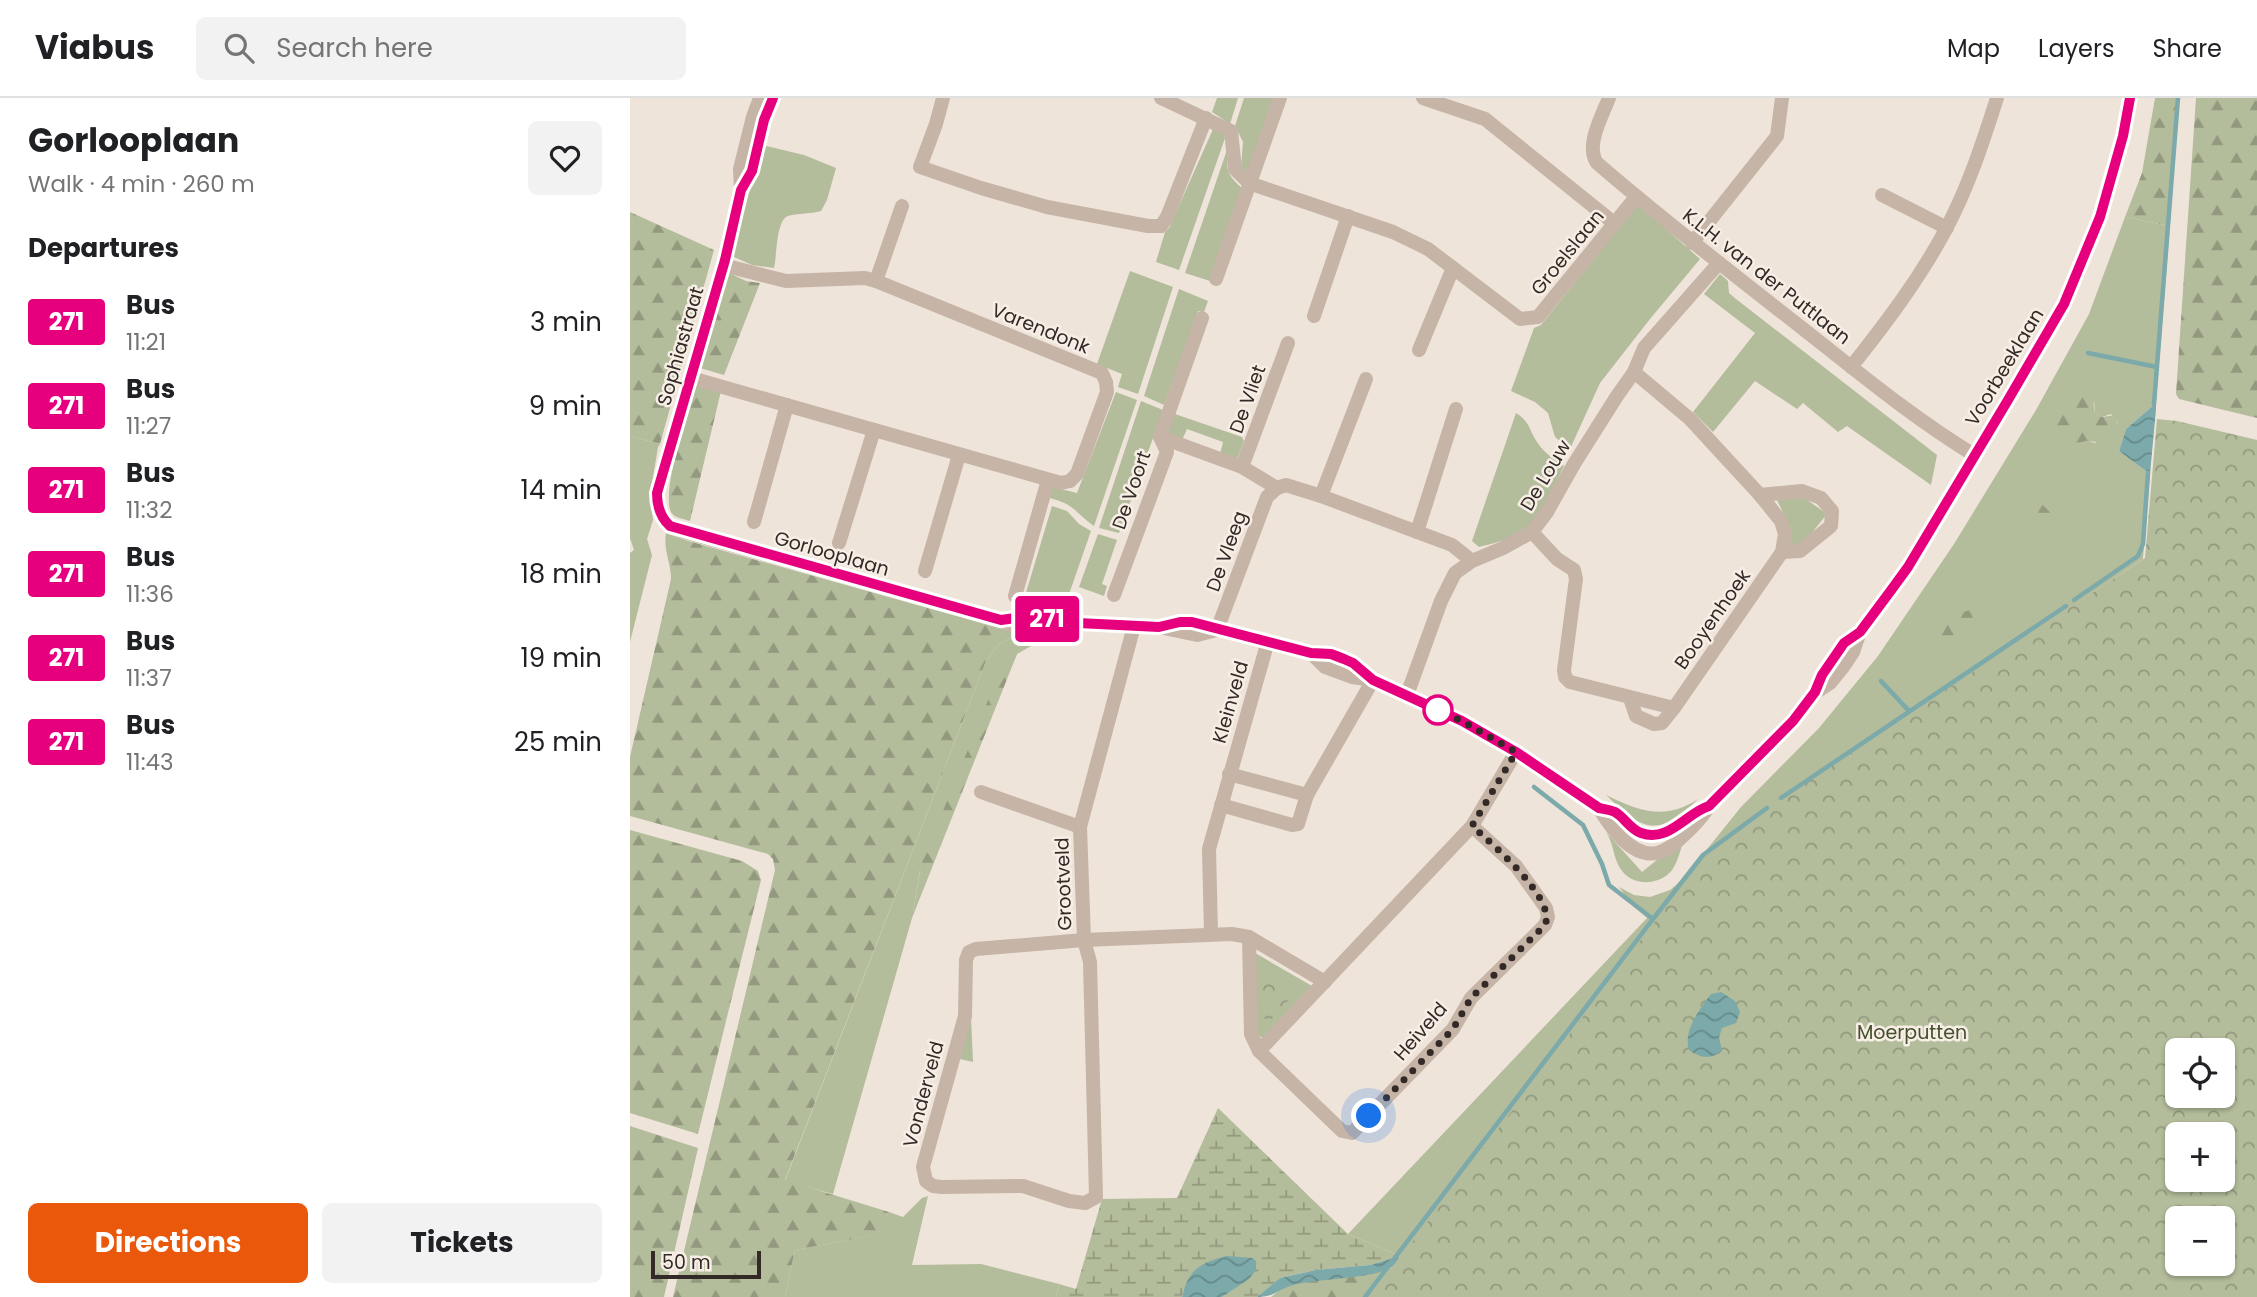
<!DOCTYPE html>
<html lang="en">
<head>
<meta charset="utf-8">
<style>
  body { margin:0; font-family:Poppins,sans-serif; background:#f2f2f2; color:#202124; height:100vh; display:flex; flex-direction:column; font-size:26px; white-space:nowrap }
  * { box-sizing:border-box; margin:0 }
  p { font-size:23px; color:#757577 }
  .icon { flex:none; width:38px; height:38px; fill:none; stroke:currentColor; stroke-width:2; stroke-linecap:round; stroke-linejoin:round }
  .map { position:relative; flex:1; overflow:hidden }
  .drawer { display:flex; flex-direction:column; background:#fff; width:630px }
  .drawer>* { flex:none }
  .badge { padding:0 14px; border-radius:5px; font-size:24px; line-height:46px }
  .fabs { position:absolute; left:1535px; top:940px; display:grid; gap:14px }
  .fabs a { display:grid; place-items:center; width:70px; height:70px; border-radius:10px; background:#fff; box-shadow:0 2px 5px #0004; font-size:35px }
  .scale { position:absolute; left:21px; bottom:18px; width:110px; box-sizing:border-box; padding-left:7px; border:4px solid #332a27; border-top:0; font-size:19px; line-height:24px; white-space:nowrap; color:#332a27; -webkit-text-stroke:5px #f7eee6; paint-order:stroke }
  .you { position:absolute; width:35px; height:35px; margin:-18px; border:5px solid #fff; border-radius:50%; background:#1a73e8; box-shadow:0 0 0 10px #1a73e833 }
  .map>.badge { position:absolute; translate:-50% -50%; box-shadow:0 0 0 4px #fff }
  h2 { padding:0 28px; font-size:26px; line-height:63px }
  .round { display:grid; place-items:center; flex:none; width:74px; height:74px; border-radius:10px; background:#f2f2f2 }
  .overview { display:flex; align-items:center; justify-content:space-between; height:119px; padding:0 28px }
  h1 { font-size:33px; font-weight:700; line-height:52px }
  .button { display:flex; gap:14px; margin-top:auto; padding:14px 28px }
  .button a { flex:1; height:80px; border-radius:10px; background:#ea580c; color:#fff; font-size:28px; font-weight:700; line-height:80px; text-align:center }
  .button a+a { background:#f2f2f2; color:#202124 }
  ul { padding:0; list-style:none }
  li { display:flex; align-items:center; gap:21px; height:84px; padding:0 28px }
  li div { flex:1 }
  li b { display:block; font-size:26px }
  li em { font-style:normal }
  li .badge { min-width:77px; font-weight:700; text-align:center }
  header { display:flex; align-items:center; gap:42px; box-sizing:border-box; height:98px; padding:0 35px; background:#fff; border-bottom:2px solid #e0e0e0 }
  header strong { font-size:33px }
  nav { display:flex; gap:38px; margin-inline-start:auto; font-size:24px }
  .search { width:490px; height:63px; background:#f2f2f2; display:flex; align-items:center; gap:18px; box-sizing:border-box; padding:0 24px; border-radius:10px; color:#757577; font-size:26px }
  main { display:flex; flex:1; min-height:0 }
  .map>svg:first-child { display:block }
  .grass { fill:#b3bc9b; fill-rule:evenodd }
  .forest { fill:url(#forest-firs) }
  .wetland { fill:url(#wetland-marsh) }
  .park { fill:url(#park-crowns); fill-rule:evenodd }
  .water { fill:url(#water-waves) }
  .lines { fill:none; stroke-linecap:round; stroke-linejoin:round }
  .stream { stroke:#7ca9a9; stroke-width:4.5 }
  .minor { stroke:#c6b4a7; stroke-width:14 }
  .line-casing { stroke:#fff; stroke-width:16 }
  .line { stroke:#e6007e; stroke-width:10 }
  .walk { stroke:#332a27; stroke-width:7; stroke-dasharray:0 12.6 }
  .stop-dot { fill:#fff; stroke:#e6007e; stroke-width:3.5 }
  .labels { text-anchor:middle; stroke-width:5; stroke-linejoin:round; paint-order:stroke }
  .street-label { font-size:19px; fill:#332a27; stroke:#f7eee6 }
  .park-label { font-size:19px; fill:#444f2d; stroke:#f7eee6 }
</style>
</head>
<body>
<header>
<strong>Viabus</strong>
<div class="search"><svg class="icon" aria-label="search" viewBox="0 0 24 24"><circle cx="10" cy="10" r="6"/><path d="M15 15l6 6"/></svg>Search here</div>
<nav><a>Map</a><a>Layers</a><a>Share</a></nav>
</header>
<main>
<section class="drawer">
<div class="overview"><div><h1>Gorlooplaan</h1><p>Walk · 4 min · 260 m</p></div><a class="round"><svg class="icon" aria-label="heart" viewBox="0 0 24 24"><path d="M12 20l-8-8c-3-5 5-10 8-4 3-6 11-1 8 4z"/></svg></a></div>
<h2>Departures</h2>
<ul>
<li><span class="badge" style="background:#e6007e;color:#fff">271</span><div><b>Bus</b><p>11:21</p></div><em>3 min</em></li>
<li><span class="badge" style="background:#e6007e;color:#fff">271</span><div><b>Bus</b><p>11:27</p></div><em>9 min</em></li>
<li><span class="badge" style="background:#e6007e;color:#fff">271</span><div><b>Bus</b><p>11:32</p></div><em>14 min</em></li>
<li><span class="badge" style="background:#e6007e;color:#fff">271</span><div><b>Bus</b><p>11:36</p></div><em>18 min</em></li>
<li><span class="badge" style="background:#e6007e;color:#fff">271</span><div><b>Bus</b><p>11:37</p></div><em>19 min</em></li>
<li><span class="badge" style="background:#e6007e;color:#fff">271</span><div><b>Bus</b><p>11:43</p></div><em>25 min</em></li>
</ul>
<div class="button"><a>Directions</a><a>Tickets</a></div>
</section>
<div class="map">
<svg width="1627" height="1199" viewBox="0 0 1627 1199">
  <defs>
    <pattern id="forest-firs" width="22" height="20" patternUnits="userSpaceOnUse" patternTransform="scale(1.75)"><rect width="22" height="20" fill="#b3bc9b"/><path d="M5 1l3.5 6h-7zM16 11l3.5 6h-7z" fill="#92997e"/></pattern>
    <pattern id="wetland-marsh" width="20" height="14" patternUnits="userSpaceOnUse" patternTransform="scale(1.75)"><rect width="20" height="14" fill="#b3bc9b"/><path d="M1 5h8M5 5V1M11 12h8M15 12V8" fill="none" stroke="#92997e"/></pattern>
    <pattern id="park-crowns" width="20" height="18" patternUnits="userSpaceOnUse" patternTransform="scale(1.75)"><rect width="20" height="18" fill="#b3bc9b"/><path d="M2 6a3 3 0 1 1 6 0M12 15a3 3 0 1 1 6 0" fill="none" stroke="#92997e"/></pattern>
    <pattern id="water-waves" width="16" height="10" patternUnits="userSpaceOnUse" patternTransform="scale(1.75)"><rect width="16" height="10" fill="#7ca9a9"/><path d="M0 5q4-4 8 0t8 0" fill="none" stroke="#668a8a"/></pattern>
  </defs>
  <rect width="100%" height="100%" fill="#efe4da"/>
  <g class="grass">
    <polygon points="587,0 608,0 600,26 582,14"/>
    <polygon points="614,0 643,0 616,78 611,69 613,44 605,28"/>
    <polygon points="584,29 594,36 595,40 549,172 526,164 535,134 539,130"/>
    <path d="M599,46c-3,22 -5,29 14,45l-33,92 -25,-8z"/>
    <path d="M132,47l42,10 32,13 -9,32 -6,11c-11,3 -23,2 -33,5 -12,4 -11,40 -14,52l-22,-3 -20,-9z"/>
    <polygon points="1008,106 1070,161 1020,221 970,285 940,351 925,339 918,315 905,304 881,293 904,230 911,227"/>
    <path d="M1495,119l45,9 -14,177 -30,26 -7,22 31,23 -7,85 -285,192 319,299 -70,247h-739l32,-41 -52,-22 299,-316 -15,-13 -13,-18 15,8 16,2 20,-7 13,-11 58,-72 78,-79 59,-72 76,-112 82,-134 53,-96zM1464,303l1,12 7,4 9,-3 7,8 -23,21 -6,-2z"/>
    <polygon points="500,173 543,189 508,296 488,289 492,276 467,266"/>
    <polygon points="1090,176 1098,183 1099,195 1106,201 1307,357 1301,387 1217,328 1208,334 1173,305 1167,311 1125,283 1083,334 1063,314 1125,235 1074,196"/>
    <polygon points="549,191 578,203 574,214 568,213 534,307 514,298"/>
    <path d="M486,294l21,8 -43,126c-20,-14 -18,-21 -44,-28l2,-11 25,6z"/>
    <polygon points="511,303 533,312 489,435 469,430"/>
    <polygon points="542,315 612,339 614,343 608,359 604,361 590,356 593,344 557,331 552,342 537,337"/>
    <path d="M886,315c15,10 12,15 21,29 6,10 17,17 27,24 -10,20 -21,47 -38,62 -13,11 -32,15 -47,19l-7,-6z"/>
    <polygon points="0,338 30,346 28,349 20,397 23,422 17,441 22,457 0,544 0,455 4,452 0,440"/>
    <polygon points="1173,399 1197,416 1173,446 1160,448 1161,431 1147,402"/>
    <polygon points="422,408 437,413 449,426 461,433 438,499 422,506 395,498"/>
    <polygon points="468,436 487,442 472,486 477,488 474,498 449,489"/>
    <polygon points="387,535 415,540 387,556 290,772 282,820 203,1096 155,1083 356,563 367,548"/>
    <path d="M976,697c33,16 59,26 92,4 -40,39 -54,33 -92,-4z"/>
    <path d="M976,734l36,40 42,-34c-3,10 -6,24 -12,32 -12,16 -41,17 -52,-2 -7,-11 -6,-24 -14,-36z"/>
    <polygon points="625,855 682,888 633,940 627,937"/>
    <polygon points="341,920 343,964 330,961"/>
    <polygon points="298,1098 282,1167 351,1166 429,1186 426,1199 155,1199 165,1152 244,1137 259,1114 273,1119 292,1100"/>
  </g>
  <g class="forest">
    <polygon points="1525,0 1547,0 1540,128 1495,119 1512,75"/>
    <polygon points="1566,0 1627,0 1627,320 1549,301 1546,296"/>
    <polygon points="0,114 84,152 30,346 0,338"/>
    <polygon points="97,174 116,183 130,185 94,277 70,270"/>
    <path d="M66,286l25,7 -31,130c-6,-2 -16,-3 -19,-9 -10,-22 18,-103 25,-128z"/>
    <path d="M1451,292l10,2 4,21 7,4 19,-3c-3,10 -11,18 -18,27 -6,2 -10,0 -17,0 -12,2 -23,7 -33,-4 6,-18 11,-37 28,-47z"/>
    <path d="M1406,401l14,13 9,10 -1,6 -5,6c-19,1 -31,-14 -25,-32z"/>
    <path d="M36,435l19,7 332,93 -20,13 -11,15 -201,519 104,32 -14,23 -80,15 -10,47h-112l102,-427 -2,-11 -5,-5 -138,-38v-59l41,-178c0,-17 -8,-29 -5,-46z"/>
    <path d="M1347,511l7,6c-5,18 -26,34 -45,26 -1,-21 20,-30 38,-32z"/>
    <polygon points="387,556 282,820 291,767 363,590"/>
    <polygon points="0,732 112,763 128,773 131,782 68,1036 0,1015"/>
    <polygon points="0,1028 68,1050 34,1199 0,1199"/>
    <polygon points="761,1170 738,1199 641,1199 655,1188 688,1181 741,1176"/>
  </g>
  <polygon class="wetland" points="588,1010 718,1136 770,1158 740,1167 686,1172 650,1180 627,1199 592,1199 618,1181 554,1191 552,1199 426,1199 429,1186 446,1191 472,1101 547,1100"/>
  <g class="park">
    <path d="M1527,321l20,2 80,19v857h-886l314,-415 33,-36 62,-46 365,-242zM1547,952h45v46h-45zM1547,1036h45v46h-45zM1547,1120h45v46h-45z"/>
    <polygon points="637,870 665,888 665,895 640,923 634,920 633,874"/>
  </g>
  <g class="water">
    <polygon points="1526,305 1526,311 1520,376 1489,353 1496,331"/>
    <path d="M1091,894l14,9 5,11 -4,11 -14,5 -3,9 3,14c-12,9 -21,7 -33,-1 -6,-19 10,-40 22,-56z"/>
    <path d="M597,1158l25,2 4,3v9l-7,9 -27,18h-40c6,-28 20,-35 45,-41z"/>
    <path d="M770,1158c-3,4 -6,10 -10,12 -16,10 -71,11 -93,16 -18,4 -21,13 -40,13l23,-19 36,-8 54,-5z"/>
  </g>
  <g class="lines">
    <g class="stream">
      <polyline points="1458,255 1527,269"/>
      <polyline points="1524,306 1548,0"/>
      <polyline points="1444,502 1508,458 1513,446 1518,375"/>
      <polyline points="1251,583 1279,613"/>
      <polyline points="904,689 953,727 972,766 979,787 1023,821 1073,757 1137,710"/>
      <polyline points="1151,700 1436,508"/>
      <polyline points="735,1199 1023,821"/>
    </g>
    <g class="minor">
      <path d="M130,0l-7,19 -13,52 1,21 -11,51 -73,252c-1,19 7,30 24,38l320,89c23,12 33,10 57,2"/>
      <polyline points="313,0 306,26 290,69 351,90 417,109 518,128 531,128 537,119 576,20"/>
      <polyline points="531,0 601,33 605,71 619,85 763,134 798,151 890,221 908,219 1006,99"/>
      <polyline points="793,0 855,21 984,125"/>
      <path d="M979,0c-7,18 -24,48 -12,65 66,57 136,111 205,165 56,44 111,90 172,127"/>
      <polyline points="111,92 122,73 134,22 143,0"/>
      <polyline points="1252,97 1317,130"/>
      <polyline points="1062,145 1147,38 1152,0"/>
      <polyline points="586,181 650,0"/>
      <polyline points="246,183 272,108"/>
      <polyline points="684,218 718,118"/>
      <polyline points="789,252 823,170"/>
      <path d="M1221,269c35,-44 69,-89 95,-138 22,-41 37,-87 51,-131"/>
      <polyline points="61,280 431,385 440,383 447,376 477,294 476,284 472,275 246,183 235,180 156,183 93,167"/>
      <polyline points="530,339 612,369 647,390 656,387 691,398 822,447 842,463"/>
      <polyline points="612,369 658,245"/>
      <polyline points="1130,397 1172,393 1191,400 1202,413 1201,428 1170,453 1152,454"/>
      <polyline points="691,398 736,281"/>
      <polyline points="124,424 157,307"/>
      <polyline points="787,434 826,311"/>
      <polyline points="902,434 927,461 944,472 946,481 934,572 935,579 940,584 1044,610 1152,454 1155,436 1151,423 1130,397 1060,321 1004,274"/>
      <polyline points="209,445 244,332"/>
      <polyline points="295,473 329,357"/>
      <polyline points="484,497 537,354 530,339 572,220"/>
      <polyline points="385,498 418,382"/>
      <polyline points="371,522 400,518 411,519 428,524 529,529 567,537 587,532"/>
      <polyline points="504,528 450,729 454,842 460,864 466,1099 455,1105 439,1103 393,1088 312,1089 303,1088 296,1083 293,1069 335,918 336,862 339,854 346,851 454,842 602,836 619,839 695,884"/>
      <path d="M529,529l21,-5h12l119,31c29,1 39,8 61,26"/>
      <polyline points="587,532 637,399 647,390"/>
      <path d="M681,555l14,14 27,10 21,3 89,41 54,31 83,56c5,1 12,2 16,4 10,6 15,17 26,21 28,10 45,-20 68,-27"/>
      <polyline points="1185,595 1200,585 1213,569 1223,554 1230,534 1278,469 1434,206 1470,119 1493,38 1500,0"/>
      <polyline points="777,597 811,503 825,475 842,463 873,450 902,434 917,414 944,366 987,298 1004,274 1014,250 1089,165"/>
      <polyline points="1000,600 1006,618 1024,626 1032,625 1044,610"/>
      <polyline points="599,676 677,697 743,582"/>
      <polyline points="351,694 450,729"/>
      <polyline points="591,707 662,727 668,726 677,697"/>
      <path d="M969,710c11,18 32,50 58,45 10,-2 20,-11 27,-18 10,-9 18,-17 25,-29l83,-85 23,-28 7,-18 23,-32 15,-11"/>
      <polyline points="581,836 579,751 638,543"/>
      <polyline points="619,839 621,936 629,953 712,1033 722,1035 823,931 841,900 915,827 918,819 916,810 886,768 842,728"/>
      <polyline points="629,953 842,728 886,654"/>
    </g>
  </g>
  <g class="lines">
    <defs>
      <path id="line" d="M143,0l-9,22 -12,51 -11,19 -16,70 -68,233c0,13 3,24 13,33l331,94 29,-4 28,6 101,5 21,-5h12l119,31 20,1 13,5 9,4 20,17 89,41 54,31 83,56c5,1 12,2 16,4 10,6 15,17 26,21 28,10 45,-20 68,-27l84,-85 22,-29 7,-17 22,-32 16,-11 32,-43 16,-22 100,-167 56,-96 36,-87 23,-81 7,-38"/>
    </defs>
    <use href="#line" class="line-casing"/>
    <use href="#line" class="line"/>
    <path class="walk" d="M739,1018l84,-87 18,-31 74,-73c12,-26 -54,-82 -73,-99l44,-74 -54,-31 -24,-11"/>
  </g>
  <circle class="stop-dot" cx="808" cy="612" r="14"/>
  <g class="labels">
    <g class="street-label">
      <text transform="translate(937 154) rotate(-51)" y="7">Groelslaan</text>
      <text transform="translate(1137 178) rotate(38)" y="7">K.L.H. van der Puttlaan</text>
      <text transform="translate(411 230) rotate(22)" y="7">Varendonk</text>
      <text transform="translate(50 248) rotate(-74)" y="7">Sophiastraat</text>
      <text transform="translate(1374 269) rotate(-59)" y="7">Voorbeeklaan</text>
      <text transform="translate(617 301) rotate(-70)" y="7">De Vliet</text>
      <text transform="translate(915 377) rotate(-59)" y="7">De Louw</text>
      <text transform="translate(501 392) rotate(-71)" y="7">De Voort</text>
      <text transform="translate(596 453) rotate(-70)" y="7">De Vleeg</text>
      <text transform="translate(202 455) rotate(16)" y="7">Gorlooplaan</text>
      <text transform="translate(1082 521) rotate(-55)" y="7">Booyenhoek</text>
      <text transform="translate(600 604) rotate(-74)" y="7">Kleinveld</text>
      <text transform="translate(433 786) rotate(-92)" y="7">Grootveld</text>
      <text transform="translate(790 933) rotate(-49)" y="7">Heiveld</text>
      <text transform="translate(293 996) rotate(-75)" y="7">Vonderveld</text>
    </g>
    <g class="park-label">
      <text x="1282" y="941">Moerputten</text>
    </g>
  </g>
</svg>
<div class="fabs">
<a><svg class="icon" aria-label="locate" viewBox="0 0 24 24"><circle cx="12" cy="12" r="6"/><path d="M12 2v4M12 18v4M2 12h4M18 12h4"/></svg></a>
<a>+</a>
<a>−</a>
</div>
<div class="scale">50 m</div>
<div class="you" style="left:739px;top:1018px"></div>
<b class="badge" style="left:417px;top:521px;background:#e6007e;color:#fff">271</b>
</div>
</main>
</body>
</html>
